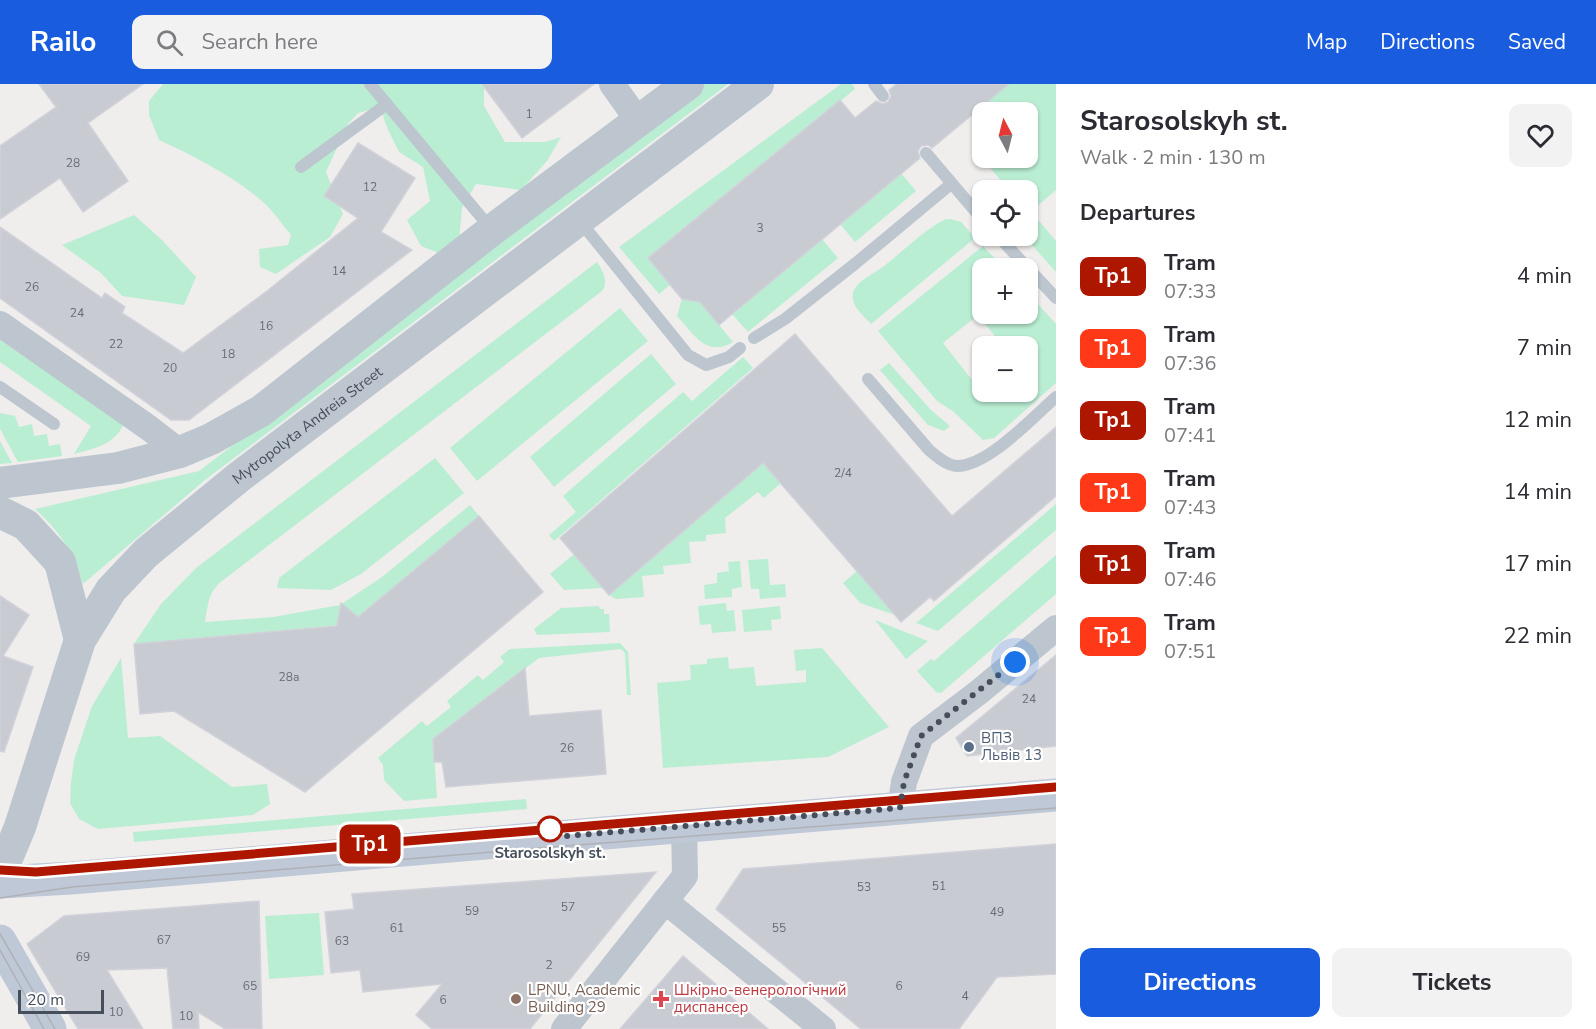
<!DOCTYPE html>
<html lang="en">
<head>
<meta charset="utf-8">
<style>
  body { margin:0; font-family:"Nunito Sans",sans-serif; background:#f2f2f3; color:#2b2b33; height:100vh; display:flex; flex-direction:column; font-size:22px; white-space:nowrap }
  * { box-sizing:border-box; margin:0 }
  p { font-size:20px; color:#7c7c81 }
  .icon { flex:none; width:33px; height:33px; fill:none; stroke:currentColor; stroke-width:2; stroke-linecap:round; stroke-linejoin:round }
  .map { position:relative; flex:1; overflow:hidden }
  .details { display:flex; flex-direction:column; background:#fff; width:540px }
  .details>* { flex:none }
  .badge { padding:0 12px; border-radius:9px; font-size:21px; line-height:39px }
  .needle { width:39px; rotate:353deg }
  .tools { position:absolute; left:972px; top:18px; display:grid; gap:12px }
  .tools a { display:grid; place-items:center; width:66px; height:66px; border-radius:12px; background:#fff; box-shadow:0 2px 4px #0004; font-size:30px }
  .scale { position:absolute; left:18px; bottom:15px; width:86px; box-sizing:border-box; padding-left:6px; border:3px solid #454e5a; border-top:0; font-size:16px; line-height:21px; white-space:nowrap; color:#454e5a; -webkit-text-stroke:4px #fff; paint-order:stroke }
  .you { position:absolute; width:30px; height:30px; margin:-15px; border:4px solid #fff; border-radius:50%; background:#1a73e8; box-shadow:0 0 0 9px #1a73e833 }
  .map>.badge { position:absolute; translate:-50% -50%; box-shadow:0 0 0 3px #fff }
  h2 { padding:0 24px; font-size:22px; line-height:54px }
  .round { display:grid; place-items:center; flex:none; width:63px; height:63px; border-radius:12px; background:#f2f2f3 }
  .head { display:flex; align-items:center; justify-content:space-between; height:102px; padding:0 24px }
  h1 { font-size:28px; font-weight:700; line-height:45px }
  .button { display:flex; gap:12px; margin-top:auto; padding:12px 24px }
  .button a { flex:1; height:69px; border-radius:12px; background:#195dde; color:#fff; font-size:24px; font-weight:700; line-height:69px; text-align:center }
  .button a+a { background:#f2f2f3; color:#2b2b33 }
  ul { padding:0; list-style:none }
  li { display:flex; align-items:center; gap:18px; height:72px; padding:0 24px }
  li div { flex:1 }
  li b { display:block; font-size:22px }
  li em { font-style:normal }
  li .badge { min-width:66px; font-weight:700; text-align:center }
  header { display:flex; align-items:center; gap:36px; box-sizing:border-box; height:84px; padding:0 30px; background:#195dde; color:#fff }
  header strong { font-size:28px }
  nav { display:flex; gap:33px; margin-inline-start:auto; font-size:21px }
  .search { width:420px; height:54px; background:#f2f2f3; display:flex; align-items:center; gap:15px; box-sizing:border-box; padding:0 21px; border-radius:12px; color:#7c7c81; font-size:22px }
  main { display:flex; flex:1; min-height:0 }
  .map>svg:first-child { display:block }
  .green { fill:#baeed3; fill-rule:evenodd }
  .building { fill:#c9cbd3; stroke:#d1d2d9; stroke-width:1.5 }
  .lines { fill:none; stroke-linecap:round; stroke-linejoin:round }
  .service { stroke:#bdc6cf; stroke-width:12 }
  .minor { stroke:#bdc6cf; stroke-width:26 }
  .tertiary { stroke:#bdc6cf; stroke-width:32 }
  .secondary { stroke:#bfc8d6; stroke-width:33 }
  .tram { stroke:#afb1b7; stroke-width:1.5 }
  .line-casing { stroke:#fff; stroke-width:14 }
  .line { stroke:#ad1700; stroke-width:9 }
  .walk { stroke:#454e5a; stroke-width:6; stroke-dasharray:0 10.8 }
  .service-dot { fill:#5c6f8a; stroke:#fff; stroke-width:2 }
  .stop-dot { fill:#fff; stroke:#ad1700; stroke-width:3 }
  .education-dot { fill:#8d6e63; stroke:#fff; stroke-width:2 }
  .health-dot { fill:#e0444e; stroke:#fff; stroke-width:2 }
  .labels { text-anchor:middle; stroke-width:4.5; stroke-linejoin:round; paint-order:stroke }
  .number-label { font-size:12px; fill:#666d78 }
  .street-label { font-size:15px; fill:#454e5a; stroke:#fff }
  .service-label { font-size:15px; fill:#4e5e75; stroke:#fff; text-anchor:start }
  .stop-label { font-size:15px; font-weight:bold; fill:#454e5a; stroke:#fff }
  .education-label { font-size:15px; fill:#785e54; stroke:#fff; text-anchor:start }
  .health-label { font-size:15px; fill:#be3a42; stroke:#fff; text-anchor:start }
</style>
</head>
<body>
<header>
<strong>Railo</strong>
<div class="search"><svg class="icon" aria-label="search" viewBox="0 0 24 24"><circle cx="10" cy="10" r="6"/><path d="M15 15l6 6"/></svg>Search here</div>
<nav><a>Map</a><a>Directions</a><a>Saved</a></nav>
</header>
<main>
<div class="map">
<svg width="1056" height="945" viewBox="0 0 1056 945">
  <rect width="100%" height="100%" fill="#f0eded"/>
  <g class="green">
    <path d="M163,0h321v22l21,36h40l16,-5 -14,24 -26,29 -45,-6 -14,24 -3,34 -18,12 -20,-8 -14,-26 23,-19 -7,-34 -24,-15 -11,-22 -8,-23 -22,6 -10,11 -22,48 17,42 -13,23 -54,37 -16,-7 -1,-18 29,-4 3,-10c-9,-11 -17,-23 -27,-32 -27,-25 -72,-48 -105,-63l-10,-25v-14z"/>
    <path d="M705,0h23l-523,396 -122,104c-12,-35 -21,-50 -48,-75l164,-38z"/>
    <polygon points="841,0 852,0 855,5 648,174 670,201 659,210 619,163"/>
    <polygon points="1009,0 1056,0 1056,106 1028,130 1028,106 1009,106 985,78 990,74 1028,74 1028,28 986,28 982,23"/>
    <polygon points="901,89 916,107 855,158 840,140"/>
    <polygon points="134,131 162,156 196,193 184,221 122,212 101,189 62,161"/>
    <path d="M951,135l10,3 14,16 -104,86c-7,-8 -21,-18 -18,-31 3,-11 18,-18 27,-24 18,-13 44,-39 62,-48 3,-2 6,-2 9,-2z"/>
    <polygon points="1039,137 1056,157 1056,188 1024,152 1028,152 1028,147"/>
    <polygon points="822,155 838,174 748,248 732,230"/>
    <path d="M983,162l21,22h-22v46h46v-21l28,31v59l-62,55 -11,2 -29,-28 -17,-11 -59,-70zM978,231l25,31h25v46h-46v-19l-10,7 -29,-37z"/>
    <path d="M597,178c6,9 12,20 5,29l-380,290c-14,11 -14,24 -17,41l68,-5 67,-12 42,-28 88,-72 9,11 -121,101 -10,-8h-4l-5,7 2,9 -207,19 27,-40 35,-36z"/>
    <path d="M682,215l18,3 33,40c-27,16 -39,-8 -56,-26z"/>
    <polygon points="620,224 648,257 477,397 450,364"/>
    <path d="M0,256l124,84c-9,20 -30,25 -50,30l17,-28 -91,-64z"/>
    <polygon points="651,270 676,300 554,403 530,373"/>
    <polygon points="743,273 753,284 554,457 549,451 576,428 563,412 683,308 692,317"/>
    <polygon points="889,279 931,326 950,342 944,347 928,341 880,286"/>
    <polygon points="0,329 15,332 19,343 32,340 34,352 47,350 49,362 60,360 62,372 18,378 0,345"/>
    <polygon points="0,357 12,379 0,380"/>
    <polygon points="435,374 464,409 361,490 331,506 277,504 279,494"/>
    <polygon points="763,379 781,399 764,414 758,408 725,434 726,449 706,451 706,457 689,458 691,479 663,482 664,490 642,492 644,513 616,515 609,511"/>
    <polygon points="1056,420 1056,446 938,547 916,539"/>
    <polygon points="574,470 603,504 564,506 550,490"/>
    <polygon points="1056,471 1056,510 941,609 936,608 917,587 931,575 934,577"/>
    <polygon points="768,475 770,501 785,500 786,513 760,515 759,505 751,505 748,476"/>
    <polygon points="740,477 742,503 732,505 732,513 705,515 704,501 717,499 717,489 729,487 728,478"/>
    <polygon points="857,487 895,531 860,519 843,499"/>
    <polygon points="726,519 727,527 734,526 736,547 712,549 711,540 700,541 698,522"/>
    <polygon points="599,522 600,525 604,525 604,530 609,530 610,548 537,551 534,545 561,524"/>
    <polygon points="780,522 781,535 771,536 772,546 744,548 742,526"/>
    <polygon points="875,536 928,557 906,575"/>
    <polygon points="620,559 628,568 631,611 627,611 625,569 621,565 539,574 433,655 437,714 404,717 384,696 383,681 378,674 422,637 427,642 451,623 447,617 478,591 483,596 504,578 500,573 510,565"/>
    <polygon points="822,564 889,643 828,673 663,684 657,599 691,596 690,581 707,580 707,575 728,573 729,585 754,583 756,602 806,598 806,586 796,587 794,566"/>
    <polygon points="121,574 128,654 160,652 232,703 267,700 270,720 253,731 98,745 79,735 70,719 71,699 74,676 92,622"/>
    <polygon points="526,715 527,725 134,758 133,748"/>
    <polygon points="319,829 324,891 269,895 265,832"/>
  </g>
  <g class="building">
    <polygon points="39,0 143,0 88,39 128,97 83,128 60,94 0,135 0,62 56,23"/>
    <polygon points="482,0 594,0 522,54"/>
    <polygon points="897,0 1009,0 932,64 928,61 921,62 918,67 920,74 719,241 700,218 682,215 648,174 840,16 855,34 876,17 883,20 888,18 891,12 889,6"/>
    <polygon points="358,59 415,94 381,148 412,166 189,336 171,336 0,214 0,143 102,214 105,209 125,223 122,229 183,269 267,207 358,134 324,112"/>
    <polygon points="795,250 952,432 1056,343 1056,412 934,517 930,513 901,538 763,379 609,511 560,454"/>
    <polygon points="479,432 543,508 305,708 174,627 140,630 134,560 337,542 341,519 358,533"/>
    <polygon points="0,512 29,531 3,572 33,583 4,668 0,667"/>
    <polygon points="1056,571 1056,662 967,672 956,654"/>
    <polygon points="525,584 529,632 601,626 606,690 446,703 442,678 434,678 433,655"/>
    <polygon points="1056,760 1056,890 997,893 959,945 861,945 716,825 743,785"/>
    <polygon points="656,788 530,945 432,945 416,931 442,900 363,908 360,886 331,889 325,828 354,825 352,810"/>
    <polygon points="259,817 262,945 225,945 198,928 199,945 173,945 167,884 107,886 143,945 78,945 27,860 64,832"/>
    <polygon points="683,872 768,945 620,945"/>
  </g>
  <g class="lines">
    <g class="service">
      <polyline points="370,0 492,146"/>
      <polyline points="874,0 883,12"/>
      <polyline points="926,69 982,135"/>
      <polyline points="301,83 387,20"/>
      <polyline points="579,136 688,271 706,281 729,273 740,264"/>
      <polyline points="998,152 1056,214"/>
      <polyline points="754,254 785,235 856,179 951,100"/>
      <path d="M868,295l61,71c7,6 18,16 28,16 31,0 75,-48 99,-69"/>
      <polyline points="0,303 54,340"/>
    </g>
    <g class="minor">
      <polyline points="612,0 639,38"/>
      <polyline points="0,240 149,344 180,368"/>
      <polyline points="900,724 904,698 921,652 979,608 1056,544"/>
      <polyline points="665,817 823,945"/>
      <polyline points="564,945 685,792 684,743"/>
    </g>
    <g class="tertiary">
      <polyline points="0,399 118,384 180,368 211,355 261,327 492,146 688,0"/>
      <polyline points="0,428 26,441 60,478 80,556"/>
      <path id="s1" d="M0,791l20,-48 60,-187 31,-50 35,-37 93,-76 519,-393"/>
    </g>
    <g class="secondary">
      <polyline points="0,798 71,794 1056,711"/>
      <polyline points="0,857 50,945"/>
    </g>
    <g class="tram">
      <polyline points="0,786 36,788 1056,703"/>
      <polyline points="0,814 72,803 552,763 1056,724"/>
      <polyline points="0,850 55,945"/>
      <polyline points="0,866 44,945"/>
    </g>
  </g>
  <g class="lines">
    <defs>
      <polyline id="line" points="0,786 36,788 1056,703"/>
    </defs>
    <use href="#line" class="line-casing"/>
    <use href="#line" class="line"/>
    <polyline class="walk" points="550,745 555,753 900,724 904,698 921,652 1015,578"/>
  </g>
  <circle class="service-dot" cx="969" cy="663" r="6"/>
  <circle class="stop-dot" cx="550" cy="745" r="12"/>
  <circle class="education-dot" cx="516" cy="915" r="6"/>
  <path class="health-dot" d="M658 906h6v6h6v6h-6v6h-6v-6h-6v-6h6z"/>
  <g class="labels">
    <g class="number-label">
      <text x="529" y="34">1</text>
      <text x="73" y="83">28</text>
      <text x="370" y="107">12</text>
      <text x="760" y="148">3</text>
      <text x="339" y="191">14</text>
      <text x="32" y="207">26</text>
      <text x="77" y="233">24</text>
      <text x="266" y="246">16</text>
      <text x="116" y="264">22</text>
      <text x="228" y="274">18</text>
      <text x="170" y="288">20</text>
      <text x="843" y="393">2/4</text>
      <text x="289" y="597">28а</text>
      <text x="1029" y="619">24</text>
      <text x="567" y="668">26</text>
      <text x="939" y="806">51</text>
      <text x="864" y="807">53</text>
      <text x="568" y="827">57</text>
      <text x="472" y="831">59</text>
      <text x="997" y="832">49</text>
      <text x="397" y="848">61</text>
      <text x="779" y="848">55</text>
      <text x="164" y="860">67</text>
      <text x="342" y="861">63</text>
      <text x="83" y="877">69</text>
      <text x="549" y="885">2</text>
      <text x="250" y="906">65</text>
      <text x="899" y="906">6</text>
      <text x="965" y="916">4</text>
      <text x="443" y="920">6</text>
      <text x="116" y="932">10</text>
      <text x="186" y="936">10</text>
    </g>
    <g class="street-label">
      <text dy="5" stroke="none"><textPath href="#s1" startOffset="564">Mytropolyta Andreia Street</textPath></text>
    </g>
    <g class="service-label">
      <text x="981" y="659">ВПЗ<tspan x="981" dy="17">Львів 13</tspan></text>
    </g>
    <g class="stop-label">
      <text x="550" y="774">Starosolskyh st.</text>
    </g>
    <g class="education-label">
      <text x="528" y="911">LPNU, Academic<tspan x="528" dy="17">Building 29</tspan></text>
    </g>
    <g class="health-label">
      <text x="674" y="911">Шкірно-венерологічний<tspan x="674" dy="17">диспансер</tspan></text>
    </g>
  </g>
</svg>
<div class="tools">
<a><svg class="needle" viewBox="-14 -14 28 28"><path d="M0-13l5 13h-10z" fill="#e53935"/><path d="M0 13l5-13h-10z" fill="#7c7c81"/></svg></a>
<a><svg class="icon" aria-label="locate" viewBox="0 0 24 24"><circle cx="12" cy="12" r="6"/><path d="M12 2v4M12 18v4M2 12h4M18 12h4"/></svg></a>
<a>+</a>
<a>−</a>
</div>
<div class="scale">20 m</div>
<div class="you" style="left:1015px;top:578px"></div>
<b class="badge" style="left:370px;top:760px;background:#ad1700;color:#fff">Тр1</b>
</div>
<section class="details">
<div class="head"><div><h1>Starosolskyh st.</h1><p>Walk · 2 min · 130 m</p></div><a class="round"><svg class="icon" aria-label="heart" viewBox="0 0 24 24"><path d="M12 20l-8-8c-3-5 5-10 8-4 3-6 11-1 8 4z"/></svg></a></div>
<h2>Departures</h2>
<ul>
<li><span class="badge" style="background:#ad1700;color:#fff">Тр1</span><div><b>Tram</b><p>07:33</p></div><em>4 min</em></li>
<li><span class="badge" style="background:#ff3818;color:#fff">Тр1</span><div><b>Tram</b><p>07:36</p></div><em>7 min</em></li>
<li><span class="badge" style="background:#ad1700;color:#fff">Тр1</span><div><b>Tram</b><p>07:41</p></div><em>12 min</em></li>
<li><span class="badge" style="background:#ff3818;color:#fff">Тр1</span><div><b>Tram</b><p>07:43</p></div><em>14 min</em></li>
<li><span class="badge" style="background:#ad1700;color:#fff">Тр1</span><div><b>Tram</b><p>07:46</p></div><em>17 min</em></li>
<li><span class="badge" style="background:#ff3818;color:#fff">Тр1</span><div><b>Tram</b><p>07:51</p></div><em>22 min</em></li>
</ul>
<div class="button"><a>Directions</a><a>Tickets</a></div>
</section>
</main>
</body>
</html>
